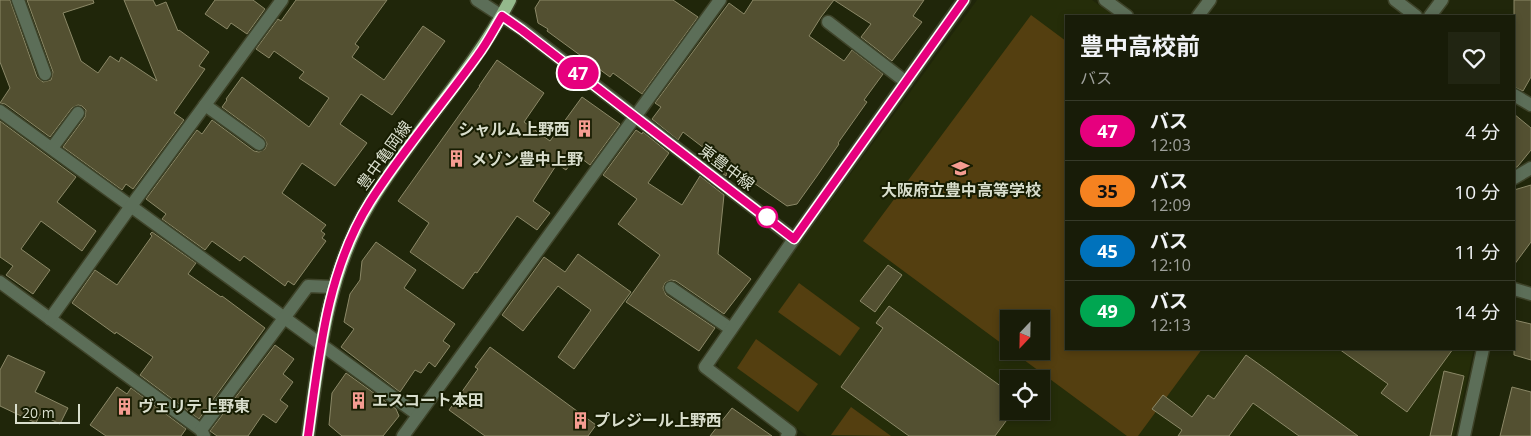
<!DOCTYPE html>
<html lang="ja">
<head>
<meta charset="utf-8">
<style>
  body { margin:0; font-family:"Open Sans","Noto Sans JP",sans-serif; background:#212512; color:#f1f3f6; height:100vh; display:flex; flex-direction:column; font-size:19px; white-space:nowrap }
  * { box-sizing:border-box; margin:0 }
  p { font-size:16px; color:#9fa19c }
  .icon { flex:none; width:28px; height:28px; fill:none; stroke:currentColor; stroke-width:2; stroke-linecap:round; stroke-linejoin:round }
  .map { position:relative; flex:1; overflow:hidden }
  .details { position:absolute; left:1065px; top:15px; width:450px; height:335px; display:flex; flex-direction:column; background:#181c08; border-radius:0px; box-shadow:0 2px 8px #0003,0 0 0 1px #363a29 }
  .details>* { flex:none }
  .badge { padding:0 10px; border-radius:16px; font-size:18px; line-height:32px }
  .needle { width:32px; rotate:202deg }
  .controls { position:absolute; left:1000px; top:310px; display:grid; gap:10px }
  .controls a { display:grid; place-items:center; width:50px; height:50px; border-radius:0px; background:#181c08; box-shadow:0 2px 8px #0003,0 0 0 1px #363a29; font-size:25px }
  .scale { position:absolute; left:15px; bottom:12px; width:65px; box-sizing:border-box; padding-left:5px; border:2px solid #d9decd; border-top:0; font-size:14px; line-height:18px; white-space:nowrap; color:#d9decd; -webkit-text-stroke:4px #171d02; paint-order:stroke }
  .map>.badge { position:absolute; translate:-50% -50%; box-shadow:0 0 0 2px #fff }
  .round { display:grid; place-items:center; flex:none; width:52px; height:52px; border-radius:0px; background:#212512 }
  .summary { display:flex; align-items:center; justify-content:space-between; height:85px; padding:0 15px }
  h1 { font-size:24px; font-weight:700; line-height:38px }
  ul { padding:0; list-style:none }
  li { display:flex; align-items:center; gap:15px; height:60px; padding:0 15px; border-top:1px solid #363a29 }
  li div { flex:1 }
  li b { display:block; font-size:19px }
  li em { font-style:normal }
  li .badge { min-width:55px; font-weight:700; text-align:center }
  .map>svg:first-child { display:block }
  .built { fill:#252d09; fill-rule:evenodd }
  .green { fill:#543f10 }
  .building { fill:#535031; stroke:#8b8867 }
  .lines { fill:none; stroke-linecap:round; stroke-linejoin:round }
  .minor-casing { stroke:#3e4329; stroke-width:15 }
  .major-casing { stroke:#3e4329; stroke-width:15 }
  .minor { stroke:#5c6e58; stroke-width:12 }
  .major { stroke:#94b98c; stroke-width:12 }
  .line-casing { stroke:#fff; stroke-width:11 }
  .line { stroke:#e6007e; stroke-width:8 }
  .stop-dot { fill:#fff; stroke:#e6007e; stroke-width:2.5 }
  .labels { text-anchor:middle; stroke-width:4; stroke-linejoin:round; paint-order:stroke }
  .poi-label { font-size:16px; font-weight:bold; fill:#d9decd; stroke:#171d02; text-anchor:start }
  .street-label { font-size:16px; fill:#d9decd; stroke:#171d02 }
</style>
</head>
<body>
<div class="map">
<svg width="1531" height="436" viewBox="0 0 1531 436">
  <rect width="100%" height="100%" fill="#20260a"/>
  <path class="built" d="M977,0h115l23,16h-49v333h408l-20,87h-647l-87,-64 -3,-14zM1009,319h32v32h-32zM1009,379h32v32h-32z"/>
  <g class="green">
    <polygon points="1031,15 1066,41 1066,349 1202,349 1138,436 1127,436 1012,351 1041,351 1041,319 1009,319 1009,349 863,241"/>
    <polygon points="799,283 860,328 840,356 778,312"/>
    <polygon points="756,339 818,384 798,412 737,368"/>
    <polygon points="851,407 891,436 831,435"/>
  </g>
  <g class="building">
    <polygon points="0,0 10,0 37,77 43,82 51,80 53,72 27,0 93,0 94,3 63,13 81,61 98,73 110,56 119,62 121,57 157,81 124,0 153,0 156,6 166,2 178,31 179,30 209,52 199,66 205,69 174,113 184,120 133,189 126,184 122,190 63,147 85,117 86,110 82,106 78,105 72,108 50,137 5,104 0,103 10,88 0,62"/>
    <polygon points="215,0 253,0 265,9 247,34 231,23 227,29 205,14"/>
    <polygon points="296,0 387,0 355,44 359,47 352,57 384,80 423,26 445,41 392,115 361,94 340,124 367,143 335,186 302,163 282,193 326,225 321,231 325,234 322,238 326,241 294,285 288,281 285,286 244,256 240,261 212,241 205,250 162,219 166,214 146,199 197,130 202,134 212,120 254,151 259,152 265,149 267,144 264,138 222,107 227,100 226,99 242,77 309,127 329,98 299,78 304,72 274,51 269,58 256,49 278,19 281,21"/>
    <polygon points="540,0 673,0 698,17 642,94 613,73 610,77 547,31 548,29 538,23 535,8"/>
    <polygon points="753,0 924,0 913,16 922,22 892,61 861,37 871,24 834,0 821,17 809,36 844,61 852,50 883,74 864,100 867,102 838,143 839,144 817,176 797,204 787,206 728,165 726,176 708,163 713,155 683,132 678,140 652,119 661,107 655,103 729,3 744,14"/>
    <polygon points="1514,0 1531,0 1531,77 1523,91 1514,87"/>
    <polygon points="497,60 544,93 524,122 550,141 582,97 620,124 590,165 577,155 566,170 557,164 533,201 550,213 537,230 517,216 477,273 475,272 463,289 410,252 429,223 398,201 480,86 479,86"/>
    <polygon points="1514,114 1531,128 1531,150 1518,166 1514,169"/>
    <polygon points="0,121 76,177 57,202 96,231 82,251 41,221 21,249 50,270 33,294 6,275 13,266 0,257"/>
    <polygon points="636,130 642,134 643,132 669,153 648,183 682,205 700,176 724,195 718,254 751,279 724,314 676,281 671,280 665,283 663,288 666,295 715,328 699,351 626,302 660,255 618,224 637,199 603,175"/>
    <polygon points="1531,185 1531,242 1514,265 1514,190"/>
    <polygon points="152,232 196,263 188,274 221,297 222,296 265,328 199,419 140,375 153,357 116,332 115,334 72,303 95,270 117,285 152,236 150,234"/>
    <polygon points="376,242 416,270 404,288 455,324 443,341 450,346 435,367 429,362 421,373 415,370 400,392 341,347 354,329 344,322 350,294 360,280 362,261"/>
    <polygon points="578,254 631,292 574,369 558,357 591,310 558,286 523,331 502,315 544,257 565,272"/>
    <polygon points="888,265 902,275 875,312 860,301"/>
    <polygon points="889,306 1009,392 1009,417 995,436 909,436 841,387 883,328 876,323"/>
    <polygon points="1514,320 1531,324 1531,360 1514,355"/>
    <polygon points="275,345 294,359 283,374 293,382 280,400 288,406 276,423 263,414 248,436 217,436 210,431"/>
    <polygon points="490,347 596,425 588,436 485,436 449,410 478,369 475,367"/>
    <polygon points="1339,349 1453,349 1407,412 1381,393 1388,384"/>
    <polygon points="8,355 45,372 35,392 68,408 60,424 40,414 36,423 0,406 0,370"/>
    <polygon points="1246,355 1267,370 1358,436 1299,436 1253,403 1229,436 1178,436 1182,430 1152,409 1163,395 1192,417 1208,395 1214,399"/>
    <polygon points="1444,371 1464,376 1451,436 1430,436"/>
    <polygon points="346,373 396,409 399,416 383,436 342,436 329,425 332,393"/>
    <polygon points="117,387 127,394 131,388 186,429 181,436 106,436 90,425"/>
    <polygon points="1512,387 1531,392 1531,436 1500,436"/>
    <polygon points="732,408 772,436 710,436"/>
  </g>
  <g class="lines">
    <defs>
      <g id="minor">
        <polyline points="18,0 45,74"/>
        <polyline points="477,0 522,29 794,239 964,0"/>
        <polyline points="1105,0 1127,16"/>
        <polyline points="1395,0 1416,16"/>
        <polyline points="1198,16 1210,0"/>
        <polyline points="1430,16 1442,0"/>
        <polyline points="828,22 906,82"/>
        <polyline points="1514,95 1531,105"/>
        <polyline points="205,105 259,144"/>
        <polyline points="0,111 418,415"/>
        <polyline points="52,148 78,113"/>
        <polyline points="1514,178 1531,168"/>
        <polyline points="0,282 201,430 204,436"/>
        <polyline points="671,288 731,329"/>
        <polyline points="1514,289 1531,294"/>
        <polyline points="50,319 131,206 282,0"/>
        <polyline points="201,430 308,286 333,287"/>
        <polyline points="403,436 720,0"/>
        <polyline points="787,436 790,432 705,367 794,239"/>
        <polyline points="1464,436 1483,349"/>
      </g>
      <path id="major" d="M308,436c11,-80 19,-163 62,-233 43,-71 102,-130 140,-203"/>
    </defs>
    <use href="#minor" class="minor-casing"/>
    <use href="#major" class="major-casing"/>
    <use href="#minor" class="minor"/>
    <use href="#major" class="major"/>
  </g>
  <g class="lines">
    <defs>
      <path id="line" d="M308,436c11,-79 18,-164 62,-234 32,-51 73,-98 108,-147 9,-12 16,-26 24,-39l20,14 272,209 170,-239"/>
    </defs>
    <use href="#line" class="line-casing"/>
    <use href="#line" class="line"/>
  </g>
  <defs>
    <symbol id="building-bare" viewBox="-9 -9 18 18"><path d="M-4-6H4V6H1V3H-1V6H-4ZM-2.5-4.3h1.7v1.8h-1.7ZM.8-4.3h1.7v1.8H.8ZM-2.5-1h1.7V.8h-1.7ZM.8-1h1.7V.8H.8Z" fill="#f59c91" stroke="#171d02" stroke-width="2.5" paint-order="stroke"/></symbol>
    <symbol id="school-bare" viewBox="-9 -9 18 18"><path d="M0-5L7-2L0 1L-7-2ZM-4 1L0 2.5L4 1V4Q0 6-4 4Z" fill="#f59c91" stroke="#171d02" stroke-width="2.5" paint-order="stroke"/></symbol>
  </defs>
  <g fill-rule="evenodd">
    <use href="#building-bare" x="572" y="116" width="25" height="25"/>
    <use href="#building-bare" x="444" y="146" width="25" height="25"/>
    <use href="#school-bare" x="948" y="156" width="25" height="25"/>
    <use href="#building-bare" x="346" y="388" width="25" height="25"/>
    <use href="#building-bare" x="112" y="394" width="25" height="25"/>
    <use href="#building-bare" x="568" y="408" width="25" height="25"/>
  </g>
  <circle class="stop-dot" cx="767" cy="217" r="10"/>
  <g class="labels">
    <g class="poi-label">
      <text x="570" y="135" text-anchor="end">シャルム上野西</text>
      <text x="471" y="165">メゾン豊中上野</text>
      <text x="961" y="196" text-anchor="middle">大阪府立豊中高等学校</text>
      <text x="372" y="406">エスコート本田</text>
      <text x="138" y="412">ヴェリテ上野東</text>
      <text x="594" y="426">プレジール上野西</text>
    </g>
    <g class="street-label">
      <text transform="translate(384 155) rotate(-54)" y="6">豊中亀岡線</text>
      <text transform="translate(727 167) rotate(37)" y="6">東豊中線</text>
    </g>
  </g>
</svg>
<div class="controls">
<a><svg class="needle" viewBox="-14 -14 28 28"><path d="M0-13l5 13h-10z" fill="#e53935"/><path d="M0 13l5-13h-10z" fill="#9fa19c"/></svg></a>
<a><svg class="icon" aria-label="locate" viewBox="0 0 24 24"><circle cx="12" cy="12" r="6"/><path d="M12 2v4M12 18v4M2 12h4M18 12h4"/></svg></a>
</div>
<div class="scale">20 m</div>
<b class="badge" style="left:578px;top:73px;background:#e6007e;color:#fff">47</b>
<section class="details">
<div class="summary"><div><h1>豊中高校前</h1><p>バス</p></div><a class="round"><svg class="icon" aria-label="heart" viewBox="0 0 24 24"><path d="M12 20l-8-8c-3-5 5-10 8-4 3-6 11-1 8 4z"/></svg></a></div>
<ul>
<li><span class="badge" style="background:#e6007e;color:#fff">47</span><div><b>バス</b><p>12:03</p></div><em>4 分</em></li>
<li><span class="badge" style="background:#f58220;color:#111">35</span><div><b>バス</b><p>12:09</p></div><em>10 分</em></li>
<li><span class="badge" style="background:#0072bc;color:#fff">45</span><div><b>バス</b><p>12:10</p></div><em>11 分</em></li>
<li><span class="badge" style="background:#00a651;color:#fff">49</span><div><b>バス</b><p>12:13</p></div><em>14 分</em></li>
</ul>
</section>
</div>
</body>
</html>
